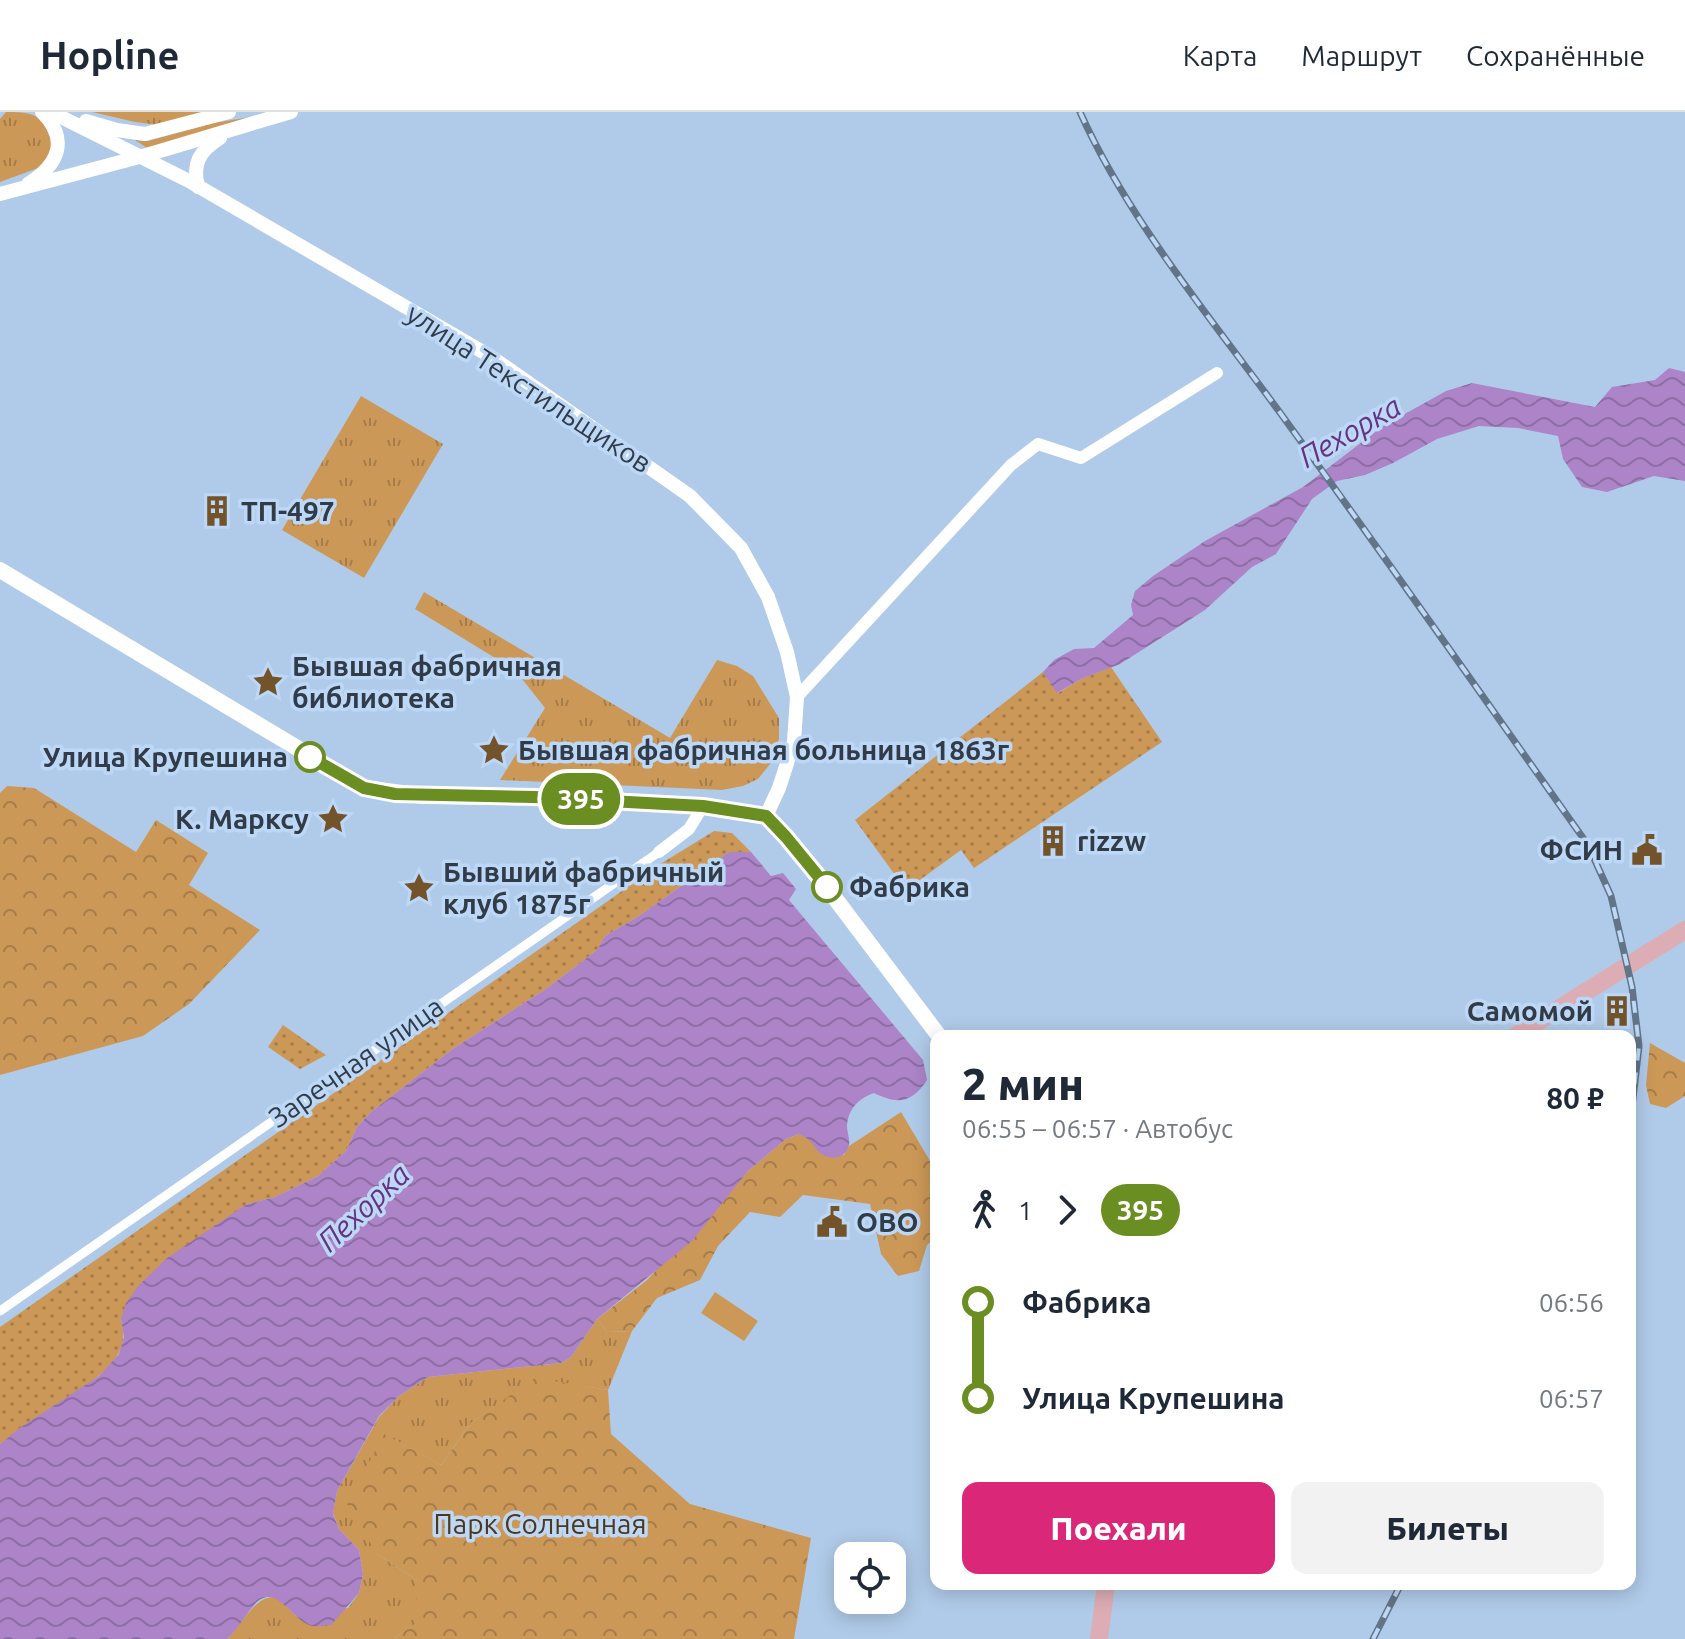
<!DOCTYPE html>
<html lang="ru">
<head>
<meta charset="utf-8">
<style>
  body { margin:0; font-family:Ubuntu,sans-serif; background:#f2f2f3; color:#1f2937; height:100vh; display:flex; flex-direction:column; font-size:30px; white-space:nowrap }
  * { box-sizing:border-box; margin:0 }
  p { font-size:26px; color:#747a83 }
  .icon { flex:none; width:44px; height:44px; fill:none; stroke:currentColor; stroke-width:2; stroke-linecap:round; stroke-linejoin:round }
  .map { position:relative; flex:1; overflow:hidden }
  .panel { position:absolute; left:930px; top:918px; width:706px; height:560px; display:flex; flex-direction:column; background:#fff; border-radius:16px; box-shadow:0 4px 20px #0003 }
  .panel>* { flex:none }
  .badge { padding:0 16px; border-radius:26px; font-size:28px; line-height:52px }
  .tools { position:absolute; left:834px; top:1430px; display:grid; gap:16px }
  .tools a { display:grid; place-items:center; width:72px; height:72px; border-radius:16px; background:#fff; box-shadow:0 4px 20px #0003; font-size:40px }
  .map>.badge { position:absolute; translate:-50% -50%; box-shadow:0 0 0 4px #fff }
  .legs { display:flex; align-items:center; gap:12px; height:88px; padding:0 32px; font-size:26px }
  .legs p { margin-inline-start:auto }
  .head { display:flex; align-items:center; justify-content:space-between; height:136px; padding:0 32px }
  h1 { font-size:44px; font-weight:800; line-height:60px }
  .button { display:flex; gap:16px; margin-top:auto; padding:16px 32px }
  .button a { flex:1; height:92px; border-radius:16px; background:#db2777; color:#fff; font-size:32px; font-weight:800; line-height:92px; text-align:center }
  .button a+a { background:#f2f2f3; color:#1f2937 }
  ul { padding:0 32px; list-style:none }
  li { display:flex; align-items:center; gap:28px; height:96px; font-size:30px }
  li i { display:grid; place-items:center; width:12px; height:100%; margin:0 10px; background:currentColor }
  li i::after { content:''; width:20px; height:20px; margin:-10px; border:6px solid; border-radius:50%; background:#fff }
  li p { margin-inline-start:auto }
  li:first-child i { background:linear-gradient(#0000 50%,currentColor 0) }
  li:last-child i { background:linear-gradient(currentColor 50%,#0000 0) }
  header { display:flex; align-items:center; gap:48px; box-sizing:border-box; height:112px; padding:0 40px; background:#fff; border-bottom:2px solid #e0e1e3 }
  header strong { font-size:38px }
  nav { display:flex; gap:44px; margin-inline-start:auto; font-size:28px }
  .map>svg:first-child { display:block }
  .grass { fill:url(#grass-tufts) }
  .forest { fill:url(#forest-crowns) }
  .park { fill:url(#park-dots) }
  .pitch { fill:#cc9857 }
  .water { fill:url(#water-waves) }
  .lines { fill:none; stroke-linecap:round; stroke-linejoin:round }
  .pedestrian { stroke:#fff; stroke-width:9 }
  .minor { stroke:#fff; stroke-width:12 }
  .tertiary { stroke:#fff; stroke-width:14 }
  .secondary { stroke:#fff; stroke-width:16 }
  .primary { stroke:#dcadb4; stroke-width:18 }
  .rail-casing { stroke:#627487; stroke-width:7 }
  .rail { stroke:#bdd8f6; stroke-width:4; stroke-dasharray:12; stroke-linecap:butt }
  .line-1-casing { stroke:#fff; stroke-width:18 }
  .line-1 { stroke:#6b8e23; stroke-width:12 }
  .stop-1-dot { fill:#fff; stroke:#6b8e23; stroke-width:4 }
  .labels { text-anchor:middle; stroke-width:7; stroke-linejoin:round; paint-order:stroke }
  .street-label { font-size:28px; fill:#313c48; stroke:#bdd8f6 }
  .poi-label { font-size:28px; font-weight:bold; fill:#313c48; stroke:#bdd8f6; text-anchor:start }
  .stop-label { font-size:28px; font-weight:bold; fill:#313c48; stroke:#bdd8f6; text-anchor:end }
  .park-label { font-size:28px; fill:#4e371b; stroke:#bdd8f6 }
  .water-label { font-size:30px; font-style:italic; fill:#643281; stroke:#bdd8f6 }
</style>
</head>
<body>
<header>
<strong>Hopline</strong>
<nav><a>Карта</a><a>Маршрут</a><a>Сохранённые</a></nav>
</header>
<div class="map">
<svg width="1685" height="1527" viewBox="0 0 1685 1527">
  <defs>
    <pattern id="grass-tufts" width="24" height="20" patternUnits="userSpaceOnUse" patternTransform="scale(2)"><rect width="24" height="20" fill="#cc9857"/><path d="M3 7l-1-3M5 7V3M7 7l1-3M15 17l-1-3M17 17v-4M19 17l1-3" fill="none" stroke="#a67d4a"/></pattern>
    <pattern id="forest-crowns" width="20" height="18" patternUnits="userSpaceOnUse" patternTransform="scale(2)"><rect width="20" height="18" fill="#cc9857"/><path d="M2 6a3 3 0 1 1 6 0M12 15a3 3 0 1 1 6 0" fill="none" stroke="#a67d4a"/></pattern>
    <pattern id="park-dots" width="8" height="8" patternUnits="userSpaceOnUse" patternTransform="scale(2)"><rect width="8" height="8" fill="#cc9857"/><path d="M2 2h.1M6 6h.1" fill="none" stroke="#a67d4a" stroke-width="1.8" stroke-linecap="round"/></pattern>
    <pattern id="water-waves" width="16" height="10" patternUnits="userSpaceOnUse" patternTransform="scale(2)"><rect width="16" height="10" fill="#ac84c7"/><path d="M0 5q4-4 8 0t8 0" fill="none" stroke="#8d6da4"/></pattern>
  </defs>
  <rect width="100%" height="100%" fill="#b0cbe9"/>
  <g class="grass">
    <path d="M6,0c33,0 37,4 48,36l-13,19 -41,15v-63z"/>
    <polygon points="92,0 215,0 167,14 135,10"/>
    <polygon points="257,4 147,36 135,28 148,29 213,11"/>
    <polygon points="361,284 443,332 364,466 282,418"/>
    <polygon points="424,480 670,626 717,548 737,554 753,564 779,606 779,627 770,652 758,667 743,674 722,678 500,668 545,596 515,558 415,497"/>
    <path d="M597,1207l10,13 25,-1 -24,59 -73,-11 -64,44 -30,42 -56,-30 -8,119 40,26v43l-24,16h-166c12,-11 31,-48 49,-41 7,3 14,13 20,18l52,-8 11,-15 4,-19 -4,-24 -20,-21 -6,-16 4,-22 42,-74 20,-21 29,-19 133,-14 10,-6z"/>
  </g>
  <g class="forest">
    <polygon points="7,674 34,676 136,740 156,708 208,741 189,773 260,818 189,892 143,924 0,963 0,681"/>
    <polygon points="1650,931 1685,951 1685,984 1666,996 1650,992 1646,973"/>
    <polygon points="901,1000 936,1059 936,1126 927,1133 919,1159 898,1164 881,1142 870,1092 803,1083 780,1105 750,1100 718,1134 700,1168 657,1186 632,1219 607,1220 597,1207 647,1168 748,1059 786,1027 799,1022 810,1026 823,1043 844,1043 849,1034"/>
    <polygon points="535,1266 608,1278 611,1322 690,1392 811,1426 794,1527 393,1527 416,1511 417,1468 377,1442 347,1392 384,1322 441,1353 471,1311"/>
  </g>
  <g class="park">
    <polygon points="1111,555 1162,630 974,756 961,738 906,778 855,708 1043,560 1058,581 1081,567"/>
    <path d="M714,719l18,2 19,19h-22l-90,64 -34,20 -8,14 -51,39 -92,59 -83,64 -14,15 -11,24 -28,25 -43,21 -30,8 -124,114c3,13 4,25 -4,37 -21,32 -85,61 -117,88v-117l662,-464z"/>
    <polygon points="283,913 326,943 300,957 268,935"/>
  </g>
  <polygon class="pitch" points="715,1180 758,1209 744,1229 701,1201"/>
  <g class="water">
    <polygon points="1669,256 1685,260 1685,369 1654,364 1607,380 1582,375 1563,347 1558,324 1518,316 1479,314 1437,327 1393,351 1365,363 1337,369 1312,387 1276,442 1252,455 1205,498 1120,552 1081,567 1057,581 1043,560 1054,548 1074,537 1094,536 1133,503 1131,493 1135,479 1153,464 1205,429 1303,375 1383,314 1446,279 1472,271 1595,295 1612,275 1655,268"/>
    <path d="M729,740h22l20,24 12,-3 13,16 -7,11 134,160 4,20c-15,23 -29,25 -53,13 -15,5 -26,16 -27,33 0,6 3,13 2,19 -2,12 -16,16 -26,10 -10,-6 -9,-15 -24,-21l-13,5 -38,32 -56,70 -95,78 -26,38 -10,6 -133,14 -29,19 -20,20 -42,75 -4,23 6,15 20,21 4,24 -4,19 -28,32c-5,0 -14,2 -19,1 -20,-5 -36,-45 -57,-22 -10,11 -16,24 -28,35h-227v-195l21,-17 78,-51 20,-22 5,-17 -3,-18 5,-16 13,-18 28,-27 78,-53 30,-8 43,-21 28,-25 11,-24 14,-15 83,-64 92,-59 51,-39 8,-14 34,-20z"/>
  </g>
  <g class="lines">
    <polyline class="pedestrian" points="0,1199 659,740"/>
    <g class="minor">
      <polyline points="797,585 1011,353 1038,332 1081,346 1217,261"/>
      <polyline points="659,740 689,717 703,694"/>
    </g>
    <g class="tertiary">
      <polyline points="51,0 189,69 490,244 690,384 741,436 768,485 787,540 797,585 794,630 779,676 766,704"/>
      <polyline points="86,9 117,18 145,22 229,0"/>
      <path d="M28,72c30,-19 42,-44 14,-72"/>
      <path d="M198,75c-6,-25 2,-36 22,-49"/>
      <polyline points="0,82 143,44 291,0"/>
    </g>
    <polyline class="secondary" points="0,458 364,676 424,684 534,685 703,694 766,704 786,725 828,777 939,924"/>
    <g class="primary">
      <polyline points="1515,924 1685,818"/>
      <polyline points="1099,1527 1106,1472"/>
    </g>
    <defs>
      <g id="rail">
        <path d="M1080,0c49,109 131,206 201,302 104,143 205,287 307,431l23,51 21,91 7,59 -9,78"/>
        <polyline points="1373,1527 1401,1472"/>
      </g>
    </defs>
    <use href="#rail" class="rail-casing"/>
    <use href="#rail" class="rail"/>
  </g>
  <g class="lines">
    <defs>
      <polyline id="line-1" points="310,645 364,676 395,682 534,685 703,694 766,704 786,725 827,775"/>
    </defs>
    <use href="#line-1" class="line-1-casing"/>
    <use href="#line-1" class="line-1"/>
  </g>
  <defs>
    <symbol id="building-bare" viewBox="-9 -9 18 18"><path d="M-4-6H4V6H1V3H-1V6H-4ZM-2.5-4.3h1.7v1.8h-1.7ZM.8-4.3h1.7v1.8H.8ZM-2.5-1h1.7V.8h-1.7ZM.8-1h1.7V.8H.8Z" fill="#735329" stroke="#bdd8f6" stroke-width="2.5" paint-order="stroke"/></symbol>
    <symbol id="sight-bare" viewBox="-9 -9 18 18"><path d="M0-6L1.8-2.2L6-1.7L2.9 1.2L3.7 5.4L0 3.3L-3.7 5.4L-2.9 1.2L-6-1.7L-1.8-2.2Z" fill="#735329" stroke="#bdd8f6" stroke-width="2.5" paint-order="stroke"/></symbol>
    <symbol id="civic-bare" viewBox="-9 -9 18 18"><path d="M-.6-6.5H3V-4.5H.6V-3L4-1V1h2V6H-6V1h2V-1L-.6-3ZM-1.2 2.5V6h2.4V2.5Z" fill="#735329" stroke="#bdd8f6" stroke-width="2.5" paint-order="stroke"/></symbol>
  </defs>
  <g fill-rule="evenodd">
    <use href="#building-bare" x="195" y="377" width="44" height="44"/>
    <use href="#sight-bare" x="246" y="548" width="44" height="44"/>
    <use href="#sight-bare" x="472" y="616" width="44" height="44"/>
    <use href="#sight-bare" x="311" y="685" width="44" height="44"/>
    <use href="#building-bare" x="1031" y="707" width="44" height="44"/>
    <use href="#civic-bare" x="1625" y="716" width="44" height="44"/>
    <use href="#sight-bare" x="397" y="754" width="44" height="44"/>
    <use href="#building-bare" x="1595" y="877" width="44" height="44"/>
    <use href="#civic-bare" x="810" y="1088" width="44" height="44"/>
  </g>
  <g class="stop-1-dot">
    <circle cx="310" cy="645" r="14"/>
    <circle cx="827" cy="775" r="14"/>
  </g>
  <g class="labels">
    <g class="street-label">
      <text transform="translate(529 276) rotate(33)" y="10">улица Текстильщиков</text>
      <text transform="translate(356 950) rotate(-35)" y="10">Заречная улица</text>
    </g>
    <g class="poi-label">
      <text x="241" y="409">ТП-497</text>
      <text x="292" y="564">Бывшая фабричная<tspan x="292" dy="32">библиотека</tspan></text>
      <text x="518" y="648">Бывшая фабричная больница 1863г</text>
      <text x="309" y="717" text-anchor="end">К. Марксу</text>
      <text x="1077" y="739">rizzw</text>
      <text x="1623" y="748" text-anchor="end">ФСИН</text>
      <text x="443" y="770">Бывший фабричный<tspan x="443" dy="32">клуб 1875г</tspan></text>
      <text x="1593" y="909" text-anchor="end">Самомой</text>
      <text x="856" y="1120">ОВО</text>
    </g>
    <g class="stop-label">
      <text x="288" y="655">Улица Крупешина</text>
      <text x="849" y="785" text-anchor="start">Фабрика</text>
    </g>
    <g class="park-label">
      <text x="540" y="1422">Парк Солнечная</text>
    </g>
    <g class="water-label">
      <text transform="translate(1350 320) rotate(-30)" y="10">Пехорка</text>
      <text transform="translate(364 1096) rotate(-43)" y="10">Пехорка</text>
    </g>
  </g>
</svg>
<div class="tools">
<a><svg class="icon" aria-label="locate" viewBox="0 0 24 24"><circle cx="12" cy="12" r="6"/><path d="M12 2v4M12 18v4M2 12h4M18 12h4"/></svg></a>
</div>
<b class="badge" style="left:581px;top:687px;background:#6b8e23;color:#fff">395</b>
<section class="panel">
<div class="head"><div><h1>2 мин</h1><p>06:55 – 06:57 · Автобус</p></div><b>80 ₽</b></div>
<div class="legs"><svg class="icon" aria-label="walk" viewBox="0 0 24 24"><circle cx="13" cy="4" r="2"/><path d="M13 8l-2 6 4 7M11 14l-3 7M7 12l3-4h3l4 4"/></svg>1<svg class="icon" aria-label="forward" viewBox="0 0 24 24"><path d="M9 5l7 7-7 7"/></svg><b class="badge" style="background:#6b8e23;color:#fff">395</b></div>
<ul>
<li><i style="color:#6b8e23"></i><b>Фабрика</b><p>06:56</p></li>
<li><i style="color:#6b8e23"></i><b>Улица Крупешина</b><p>06:57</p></li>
</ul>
<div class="button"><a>Поехали</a><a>Билеты</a></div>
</section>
</div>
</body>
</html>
